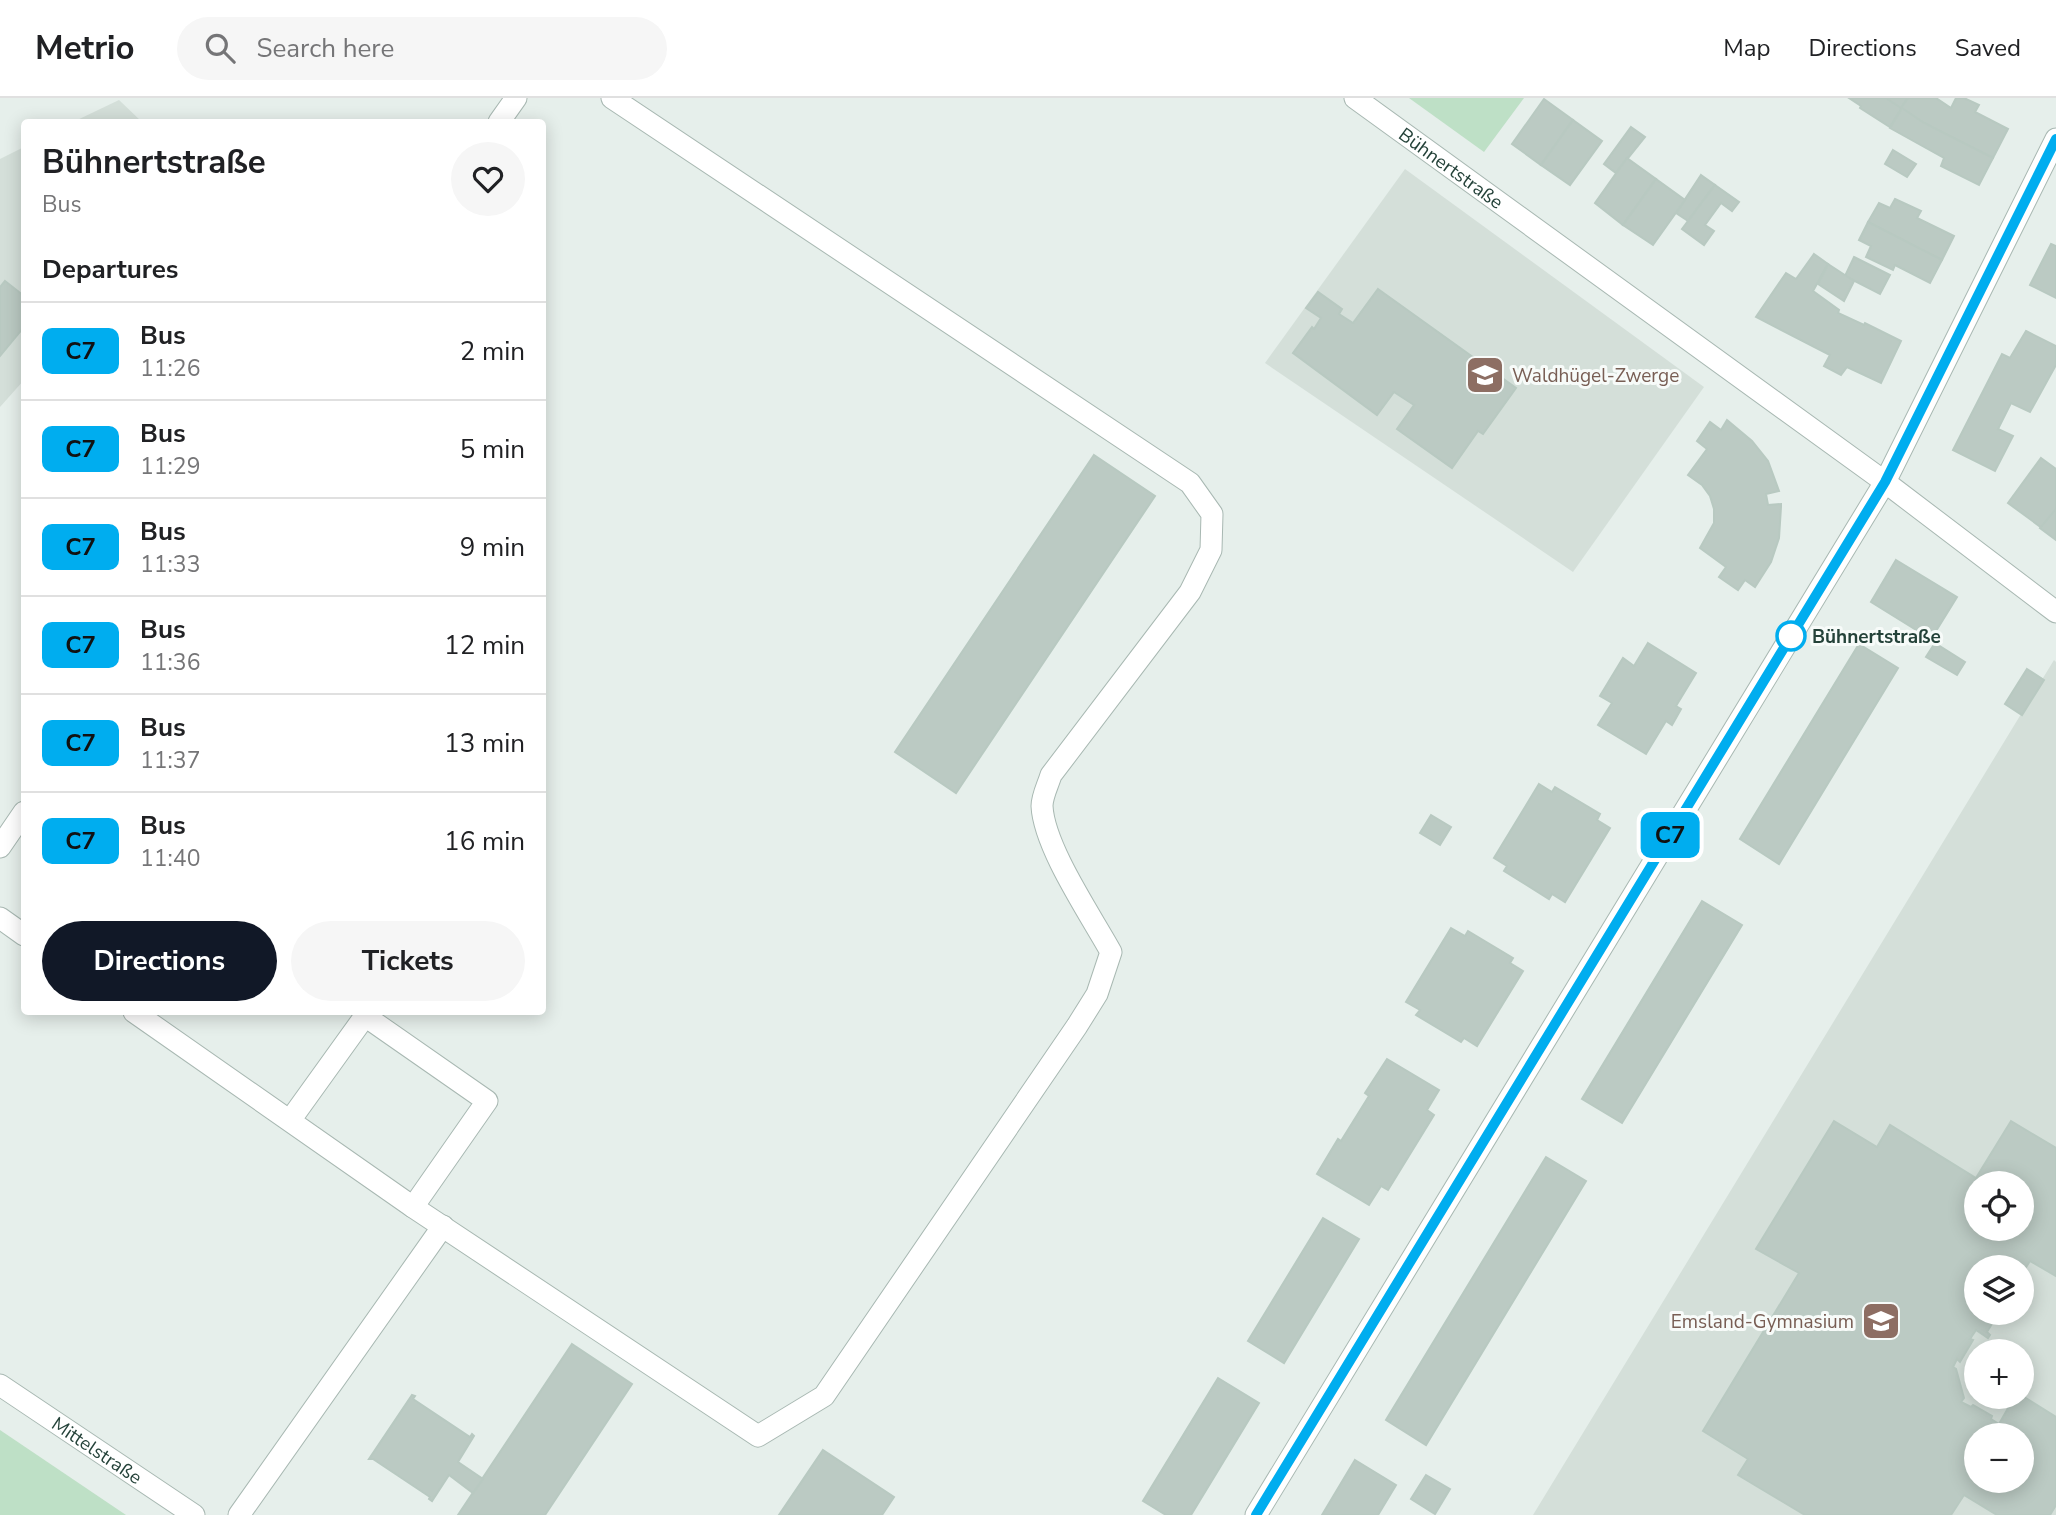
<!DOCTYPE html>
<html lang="en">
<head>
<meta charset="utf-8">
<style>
  body { margin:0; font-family:"Nunito Sans",sans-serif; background:#f6f6f6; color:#202124; height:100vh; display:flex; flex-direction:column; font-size:26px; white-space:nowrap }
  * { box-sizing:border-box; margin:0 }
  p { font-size:23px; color:#757577 }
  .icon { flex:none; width:38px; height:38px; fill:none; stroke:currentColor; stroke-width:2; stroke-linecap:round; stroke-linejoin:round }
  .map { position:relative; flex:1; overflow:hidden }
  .side { position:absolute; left:21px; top:21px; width:525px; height:896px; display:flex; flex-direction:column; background:#fff; border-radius:7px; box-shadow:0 4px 18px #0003 }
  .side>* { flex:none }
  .badge { padding:0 14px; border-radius:10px; font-size:24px; line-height:46px }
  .buttons { position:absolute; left:1964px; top:1073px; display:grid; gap:14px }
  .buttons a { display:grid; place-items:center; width:70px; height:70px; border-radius:50%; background:#fff; box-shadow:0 4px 18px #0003; font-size:35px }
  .map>.badge { position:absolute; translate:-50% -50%; box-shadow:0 0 0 4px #fff }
  h2 { padding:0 21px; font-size:26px; line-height:63px }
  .round { display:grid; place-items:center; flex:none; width:74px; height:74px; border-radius:37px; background:#f6f6f6 }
  .overview { display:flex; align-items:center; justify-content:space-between; height:119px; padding:0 21px }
  h1 { font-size:33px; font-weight:700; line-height:52px }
  .primary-button { display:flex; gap:14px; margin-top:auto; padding:14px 21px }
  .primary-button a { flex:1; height:80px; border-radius:42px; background:#111827; color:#fff; font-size:28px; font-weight:700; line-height:80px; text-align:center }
  .primary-button a+a { background:#f6f6f6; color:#202124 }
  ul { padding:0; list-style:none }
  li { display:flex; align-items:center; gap:21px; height:98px; padding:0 21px; border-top:2px solid #e0e0e0 }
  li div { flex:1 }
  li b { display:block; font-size:26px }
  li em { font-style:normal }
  li .badge { min-width:77px; font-weight:700; text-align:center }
  header { display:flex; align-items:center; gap:42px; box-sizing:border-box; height:98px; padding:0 35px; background:#fff; border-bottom:2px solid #e0e0e0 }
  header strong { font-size:33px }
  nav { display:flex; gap:38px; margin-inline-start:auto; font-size:24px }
  .search { width:490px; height:63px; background:#f6f6f6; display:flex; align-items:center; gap:18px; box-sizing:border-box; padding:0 24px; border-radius:38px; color:#757577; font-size:26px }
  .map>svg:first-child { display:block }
  .built { fill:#d4dfd9; fill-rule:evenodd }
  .green { fill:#bee0c6 }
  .building { fill:#bbcac3; stroke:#b8c9c1; stroke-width:2; fill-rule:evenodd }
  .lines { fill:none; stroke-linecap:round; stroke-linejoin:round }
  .minor-casing { stroke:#a8b8b2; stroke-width:23 }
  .minor { stroke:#fff; stroke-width:21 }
  .line-casing { stroke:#fff; stroke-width:16 }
  .line { stroke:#00adef; stroke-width:10 }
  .stop-dot { fill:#fff; stroke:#00adef; stroke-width:3.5 }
  .labels { text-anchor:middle; stroke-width:6; stroke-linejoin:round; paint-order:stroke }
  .street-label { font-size:19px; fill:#244239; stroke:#f7fbf9 }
  .education-label { font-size:19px; fill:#785e54; stroke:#f7fbf9; text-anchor:start }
  .stop-label { font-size:19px; font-weight:bold; fill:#244239; stroke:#f7fbf9; text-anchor:start }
</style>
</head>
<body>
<header>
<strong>Metrio</strong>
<div class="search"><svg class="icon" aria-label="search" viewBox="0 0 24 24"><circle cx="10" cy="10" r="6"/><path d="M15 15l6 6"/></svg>Search here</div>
<nav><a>Map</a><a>Directions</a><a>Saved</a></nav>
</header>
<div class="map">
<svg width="2056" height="1417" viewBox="0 0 2056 1417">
  <rect width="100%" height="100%" fill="#e6efeb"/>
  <g class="built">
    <polygon points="119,2 142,24 73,24"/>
    <polygon points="24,49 24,282 0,309 0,61"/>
    <polygon points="1405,71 1704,289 1573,474 1265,265"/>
    <path d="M2054,562l2,2v853h-523zM1976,1085h45v45h-45zM1976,1169h45v45h-45zM1976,1253h45v45h-45zM1976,1337h45v45h-45z"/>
  </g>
  <g class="green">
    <polygon points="1409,0 1524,0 1484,54"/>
    <polygon points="0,1332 126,1417 0,1417"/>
  </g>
  <g class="building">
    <polygon points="1849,0 1886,0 1902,10 1890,29 1860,10 1861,8"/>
    <polygon points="1886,0 1908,0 1901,10"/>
    <polygon points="1908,0 1936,0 1951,10 1956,0 1964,0 1979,7 1975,14 2008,31 1993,60 1924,25 1901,10"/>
    <polygon points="1544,1 1573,22 1541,67 1512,46"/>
    <polygon points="1902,10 1924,25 1993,60 1979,87 1941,68 1944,60 1890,30"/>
    <polygon points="1573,22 1602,43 1570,87 1541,67"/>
    <polygon points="1631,29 1645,39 1616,75 1604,66"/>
    <polygon points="1893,52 1916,66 1907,79 1885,66"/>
    <polygon points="1627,60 1656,81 1623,127 1595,105"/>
    <polygon points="1701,77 1715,87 1688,123 1676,115"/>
    <polygon points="1656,81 1685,102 1653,147 1623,127"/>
    <polygon points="1715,87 1739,104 1732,113 1721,105 1705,127 1714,133 1704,147 1682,131"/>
    <polygon points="1895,101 1921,113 1917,120 1954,138 1942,162 1868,124 1879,105 1890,110"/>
    <polygon points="1868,124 1942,162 1930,185 1895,167 1893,172 1866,159 1871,148 1859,142"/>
    <polygon points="2051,146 2056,148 2056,200 2030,187"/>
    <polygon points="1814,156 1828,166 1813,193 1839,212 1838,215 1864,227 1865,225 1901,243 1881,285 1847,269 1841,277 1824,268 1830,257 1756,219 1786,175 1796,181"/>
    <polygon points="1854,159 1890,177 1880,196 1845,178"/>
    <polygon points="1828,166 1854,183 1844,203 1818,186"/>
    <polygon points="5,183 24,198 24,229 0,258 0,189"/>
    <polygon points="1378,191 1516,290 1483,336 1478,333 1452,370 1397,331 1414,307 1394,294 1377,317 1293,255 1312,229 1314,231 1321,220 1306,210 1318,194 1342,211 1339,216 1353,225"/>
    <polygon points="2026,233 2056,248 2056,267 2030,314 2011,305 1998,331 2013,338 1995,373 1953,352 2002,256 2010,260"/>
    <polygon points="1727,322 1752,343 1768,363 1779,393 1766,396 1768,407 1781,406 1781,409 1779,440 1771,464 1755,489 1745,482 1738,492 1719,479 1726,469 1700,450 1714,425 1714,411 1710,398 1702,387 1688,377 1707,351 1697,343 1710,324 1721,332"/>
    <polygon points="1094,357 1155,398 956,695 895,654"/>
    <polygon points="2041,360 2056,371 2056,411 2042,430 2008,405"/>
    <polygon points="2056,411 2056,442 2040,430"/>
    <polygon points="1896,462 1957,499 1931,541 1871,504"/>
    <polygon points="1648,545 1696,575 1676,608 1681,611 1672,627 1666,623 1646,656 1598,627 1612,605 1600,598 1623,560 1634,568"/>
    <polygon points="1935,545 1965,564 1957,577 1926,559"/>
    <polygon points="1859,546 1898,570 1779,766 1740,741"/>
    <polygon points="2027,571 2044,582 2022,617 2005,606"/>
    <polygon points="1539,686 1552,694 1555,689 1600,716 1597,722 1610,730 1565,804 1552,796 1549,801 1504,773 1507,768 1494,760"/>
    <polygon points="1431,717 1451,729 1440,747 1420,735"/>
    <polygon points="1702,803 1742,827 1622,1025 1582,1001"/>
    <polygon points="1451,830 1465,838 1468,833 1513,860 1510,865 1523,873 1477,948 1464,940 1461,944 1416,917 1420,912 1406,904"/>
    <polygon points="1387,961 1439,992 1427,1012 1434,1017 1388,1092 1381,1088 1369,1107 1317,1076 1338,1041 1341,1043 1369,998 1365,995"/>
    <path d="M1834,1023l43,26 13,-22 86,53 35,-57 45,27v128l-26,-15 -9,14v-8h-45v45h23l-12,20 3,3 -2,3 -12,-8 -6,9 3,1 -13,22 -3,-3 -4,8 3,2 8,29 -3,4 10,5 2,-2 19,11 -1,3 8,5 16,-28h6v-1l35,22v88l-6,10h-53l-33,-20 -13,20h-146l-67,-40 10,-16 -45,-28 96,-158 -43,-24zM1976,1085h45v45h-45zM1976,1337h45v45h-45z"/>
    <polygon points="1546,1059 1586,1083 1426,1347 1386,1322"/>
    <polygon points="1323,1120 1359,1141 1284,1265 1248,1243"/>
    <polygon points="572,1246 632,1286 545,1417 458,1417"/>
    <polygon points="1218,1280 1259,1305 1191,1417 1166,1417 1143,1403"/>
    <polygon points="412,1297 415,1298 413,1301 470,1339 472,1336 474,1338 458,1364 483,1381 473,1395 449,1377 432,1403 429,1401 430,1399 373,1361 369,1361"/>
    <polygon points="823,1352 894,1399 882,1417 779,1417"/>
    <polygon points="1355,1362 1396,1387 1378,1417 1322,1417"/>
    <polygon points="1426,1377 1450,1391 1435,1416 1411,1401"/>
  </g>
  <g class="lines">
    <defs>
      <g id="minor">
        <path id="s1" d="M1355,0l530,384 171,130"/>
        <polyline points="499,24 516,0"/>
        <polyline points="0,749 24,714"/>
        <polyline points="0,820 24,837"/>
        <polyline points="134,914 413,1109 487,1003 365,918 291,1021"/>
        <path d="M413,1109l345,229 66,-40 253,-370 20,-32 14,-42c-21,-38 -67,-105 -69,-146 0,-10 6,-21 9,-31l139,-183 21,-42 1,-36 -22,-31 -578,-385"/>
        <path id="s2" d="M0,1287l194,130"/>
        <polyline points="239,1417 443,1128"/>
        <polyline points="1256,1417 1885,384 2056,41"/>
      </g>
    </defs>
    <use href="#minor" class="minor-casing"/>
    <use href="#minor" class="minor"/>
  </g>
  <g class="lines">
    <defs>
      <polyline id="line" points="1256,1417 1885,384 2056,41"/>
    </defs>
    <use href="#line" class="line-casing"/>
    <use href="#line" class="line"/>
  </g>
  <defs>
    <symbol id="school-square" viewBox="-11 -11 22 22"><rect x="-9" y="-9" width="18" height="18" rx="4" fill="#8d6e63" stroke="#f7fbf9"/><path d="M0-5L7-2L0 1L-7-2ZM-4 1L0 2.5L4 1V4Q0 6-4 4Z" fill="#fff"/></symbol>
  </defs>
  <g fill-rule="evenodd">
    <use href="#school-square" x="1463" y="255" width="44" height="44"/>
    <use href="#school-square" x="1859" y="1201" width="44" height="44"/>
  </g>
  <circle class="stop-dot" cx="1791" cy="538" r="14"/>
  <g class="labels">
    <g class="street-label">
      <text dy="7" stroke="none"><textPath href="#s1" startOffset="119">Bühnertstraße</textPath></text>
      <text dy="7" stroke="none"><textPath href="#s2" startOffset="117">Mittelstraße</textPath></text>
    </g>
    <g class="education-label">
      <text x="1512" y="284">Waldhügel-Zwerge</text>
      <text x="1854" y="1230" text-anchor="end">Emsland-Gymnasium</text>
    </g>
    <g class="stop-label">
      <text x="1812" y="545">Bühnertstraße</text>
    </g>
  </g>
</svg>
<div class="buttons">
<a><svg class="icon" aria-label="locate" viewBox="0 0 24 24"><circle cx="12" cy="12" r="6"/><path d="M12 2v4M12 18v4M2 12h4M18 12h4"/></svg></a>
<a><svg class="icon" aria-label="layers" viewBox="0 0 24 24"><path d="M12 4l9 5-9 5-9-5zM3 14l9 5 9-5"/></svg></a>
<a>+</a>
<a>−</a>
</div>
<b class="badge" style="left:1670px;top:737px;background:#00adef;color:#111">C7</b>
<section class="side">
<div class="overview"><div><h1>Bühnertstraße</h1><p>Bus</p></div><a class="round"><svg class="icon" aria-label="heart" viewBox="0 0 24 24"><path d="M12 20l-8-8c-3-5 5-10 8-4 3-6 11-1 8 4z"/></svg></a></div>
<h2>Departures</h2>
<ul>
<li><span class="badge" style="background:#00adef;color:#111">C7</span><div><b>Bus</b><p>11:26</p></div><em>2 min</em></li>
<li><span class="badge" style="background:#00adef;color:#111">C7</span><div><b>Bus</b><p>11:29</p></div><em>5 min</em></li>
<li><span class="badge" style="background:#00adef;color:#111">C7</span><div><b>Bus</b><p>11:33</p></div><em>9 min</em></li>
<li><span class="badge" style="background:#00adef;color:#111">C7</span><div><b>Bus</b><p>11:36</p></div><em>12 min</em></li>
<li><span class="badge" style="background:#00adef;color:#111">C7</span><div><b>Bus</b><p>11:37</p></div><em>13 min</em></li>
<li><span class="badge" style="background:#00adef;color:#111">C7</span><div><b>Bus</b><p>11:40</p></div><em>16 min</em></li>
</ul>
<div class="primary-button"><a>Directions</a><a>Tickets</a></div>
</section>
</div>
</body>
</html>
